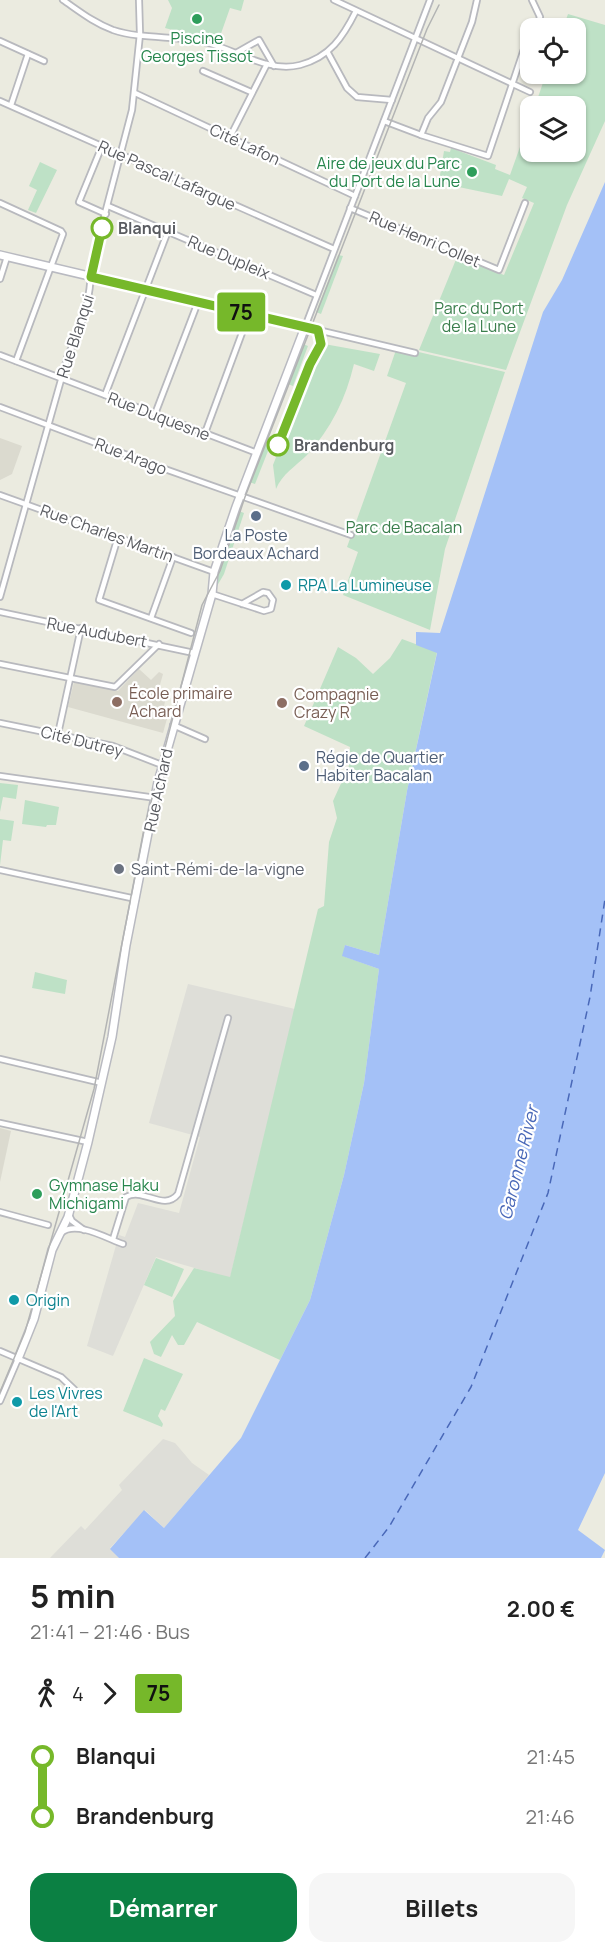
<!DOCTYPE html>
<html lang="fr">
<head>
<meta charset="utf-8">
<style>
  body { margin:0; font-family:Manrope,sans-serif; background:#f6f6f6; color:#222; height:100vh; display:flex; flex-direction:column; font-size:22px; white-space:nowrap }
  * { box-sizing:border-box; margin:0 }
  p { font-size:20px; color:#767676 }
  .icon { flex:none; width:33px; height:33px; fill:none; stroke:currentColor; stroke-width:2; stroke-linecap:round; stroke-linejoin:round }
  .map { position:relative; height:1558px; overflow:hidden }
  .panel { display:flex; flex-direction:column; background:#fff; flex:1 }
  .panel>* { flex:none }
  .badge { padding:0 12px; border-radius:4px; font-size:21px; line-height:39px }
  .tools { position:absolute; left:520px; top:18px; display:grid; gap:12px }
  .tools a { display:grid; place-items:center; width:66px; height:66px; border-radius:12px; background:#fff; box-shadow:0 2px 4px #0004; font-size:30px }
  .map>.badge { position:absolute; translate:-50% -50%; box-shadow:0 0 0 3px #fff }
  .legs { display:flex; align-items:center; gap:9px; height:66px; padding:0 30px; font-size:20px }
  .legs p { margin-inline-start:auto }
  .headline { display:flex; align-items:center; justify-content:space-between; height:102px; padding:0 30px }
  h1 { font-size:33px; font-weight:700; line-height:45px }
  .button { display:flex; gap:12px; margin-top:auto; padding:12px 30px }
  .button a { flex:1; height:69px; border-radius:18px; background:#0b8043; color:#fff; font-size:24px; font-weight:700; line-height:69px; text-align:center }
  .button a+a { background:#f6f6f6; color:#222 }
  ul { padding:0 30px; list-style:none }
  li { display:flex; align-items:center; gap:21px; height:60px; font-size:22px }
  li i { display:grid; place-items:center; width:9px; height:100%; margin:0 8px; background:currentColor }
  li i::after { content:''; width:15px; height:15px; margin:-8px; border:4px solid; border-radius:50%; background:#fff }
  li p { margin-inline-start:auto }
  li:first-child i { background:linear-gradient(#0000 50%,currentColor 0) }
  li:last-child i { background:linear-gradient(currentColor 50%,#0000 0) }
  .map>svg:first-child { display:block }
  .industrial { fill:#deded8 }
  .education { fill:#dbdacf }
  .green { fill:#bee1c6 }
  .water { fill:#a4c1f7 }
  .lines { fill:none; stroke-linecap:round; stroke-linejoin:round }
  .ferry { stroke:#4968b8; stroke-width:1.5; stroke-dasharray:8 6; stroke-linecap:butt }
  .street-casing { stroke:#b8b9be; stroke-width:8 }
  .secondary-casing { stroke:#b9bac1; stroke-width:10 }
  .street { stroke:#fff; stroke-width:4.5 }
  .secondary { stroke:#fff; stroke-width:7 }
  .tram { stroke:#b3b4b4; stroke-width:1.5 }
  .line-1-casing { stroke:#fff; stroke-width:14 }
  .line-1 { stroke:#76b82a; stroke-width:9 }
  .leisure-dot { fill:#2e9e5b; stroke:#fff; stroke-width:2 }
  .stop-1-dot { fill:#fff; stroke:#76b82a; stroke-width:3 }
  .service-dot { fill:#5c6f8a; stroke:#fff; stroke-width:2 }
  .culture-dot { fill:#0f9aa8; stroke:#fff; stroke-width:2 }
  .education-dot { fill:#8d6e63; stroke:#fff; stroke-width:2 }
  .worship-dot { fill:#6b7280; stroke:#fff; stroke-width:2 }
  .labels { text-anchor:middle; stroke-width:4.5; stroke-linejoin:round; paint-order:stroke }
  .leisure-label { font-size:16px; fill:#27864d; stroke:#fff }
  .street-label { font-size:16px; fill:#595b60; stroke:#fff }
  .stop-label { font-size:16px; font-weight:bold; fill:#595b60; stroke:#fff; text-anchor:start }
  .park-label { font-size:16px; fill:#3a7e4c; stroke:#fff }
  .service-label { font-size:16px; fill:#4e5e75; stroke:#fff }
  .culture-label { font-size:16px; fill:#0d838f; stroke:#fff; text-anchor:start }
  .education-label { font-size:16px; fill:#785e54; stroke:#fff; text-anchor:start }
  .worship-label { font-size:16px; fill:#5b616d; stroke:#fff; text-anchor:start }
  .water-label { font-size:18px; font-style:italic; fill:#4968b8; stroke:#fff }
</style>
</head>
<body>
<div class="map">
<svg width="605" height="1558" viewBox="0 0 605 1558">
  <rect width="100%" height="100%" fill="#ebebe0"/>
  <g class="industrial">
    <polygon points="188,984 295,1009 230,1278 156,1257 113,1356 87,1346 119,1235 125,1237 138,1203 179,1213 200,1137 149,1123"/>
    <polygon points="163,1439 175,1443 192,1463 209,1475 164,1528 145,1510 110,1548 119,1558 50,1558 81,1526 85,1530 122,1490 119,1485"/>
  </g>
  <g class="education">
    <polygon points="0,438 22,446 12,474 0,480"/>
    <polygon points="139,669 151,680 159,672 163,674 157,695 166,697 164,706 170,708 163,733 68,707 74,682 118,691"/>
    <polygon points="0,1128 11,1131 0,1182"/>
  </g>
  <g class="green">
    <polygon points="168,0 244,0 241,11 230,8 218,42 165,28 172,8"/>
    <polygon points="568,14 605,25 605,121 567,205 506,370 419,350 457,257 504,275 534,203 522,198 527,187 509,179 502,196 444,184 439,181 444,151 450,152 451,148 496,165 495,169 510,175 531,116 531,152 576,152 576,106 535,106 546,74 576,74 576,28 563,28"/>
    <polygon points="40,162 57,170 36,213 28,210 37,190 29,186"/>
    <polygon points="338,255 343,256 321,314 316,312"/>
    <polygon points="303,344 308,346 293,386 288,384"/>
    <path d="M324,344l56,10 -6,17 -20,-7c-8,34 -23,65 -47,91 -11,11 -25,19 -31,34l-3,-24 38,-98z"/>
    <polygon points="397,347 505,372 445,549 430,630 343,595 358,552 347,547 406,383 387,376"/>
    <polygon points="265,444 270,446 255,484 249,482"/>
    <polygon points="239,511 244,513 224,574 217,586 215,578"/>
    <polygon points="402,639 437,652 407,791 379,955 345,945 343,956 379,969 364,1083 344,1175 310,1300 280,1360 197,1322 184,1345 178,1345 172,1335 161,1357 154,1354 150,1342 175,1316 173,1301 194,1268 230,1277 318,909 324,906 329,842 337,818 333,801 349,766 350,747 304,726 338,647 356,658 373,674 390,658"/>
    <polygon points="0,783 18,785 16,799 3,797 0,812"/>
    <polygon points="25,800 59,807 56,825 47,825 46,827 22,824"/>
    <polygon points="0,819 14,821 11,841 3,840 0,865"/>
    <polygon points="35,972 67,980 65,994 32,988"/>
    <polygon points="156,1258 184,1269 172,1297 144,1285"/>
    <polygon points="144,1358 183,1374 165,1411 161,1409 158,1416 163,1424 162,1427 123,1411"/>
  </g>
  <polygon class="water" points="605,182 605,1473 578,1530 605,1550 601,1558 119,1558 110,1549 144,1510 164,1528 241,1438 310,1300 344,1175 364,1083 379,969 342,956 345,945 379,955 407,791 437,653 416,645 416,632 440,633 543,312 562,280"/>
  <g class="lines">
    <polyline class="ferry" points="365,1558 389,1527 471,1387 548,1193 590,997 605,899"/>
    <defs>
      <g id="street">
        <path d="M63,0c16,11 31,23 50,30 30,10 65,5 95,13 30,8 61,30 92,22 30,-8 43,-28 56,-54"/>
        <polyline points="334,0 530,92"/>
        <polyline points="532,0 540,17 536,28"/>
        <polyline points="0,41 44,61"/>
        <polyline points="236,53 259,40 274,66"/>
        <polyline points="328,53 347,88 357,97 392,100"/>
        <polyline points="203,71 251,92"/>
        <polyline points="135,93 355,196"/>
        <polyline points="0,101 334,249"/>
        <polyline points="11,105 28,54"/>
        <polyline points="384,121 421,135 488,156 524,49 531,39"/>
        <polyline points="232,133 267,64"/>
        <polyline points="421,135 428,118 441,102 472,22 477,0"/>
        <polyline points="102,146 79,202 106,214"/>
        <polyline points="0,203 61,231 63,234 16,361"/>
        <polyline points="108,206 316,295"/>
        <polyline points="350,208 499,270 525,203"/>
        <polyline points="0,279 7,257"/>
        <polyline points="415,353 305,327 430,0"/>
        <polyline points="0,355 257,453"/>
        <polyline points="105,395 168,231"/>
        <polyline points="0,407 162,468 351,535"/>
        <polyline points="155,414 198,302"/>
        <polyline points="205,433 249,314"/>
        <polyline points="0,495 214,572"/>
        <polyline points="118,537 99,600 191,633"/>
        <polyline points="212,594 264,611 271,609 273,600 268,593 263,592 242,604"/>
        <path d="M0,597l68,-242c14,-27 23,-58 23,-88l41,-157 8,-76 -1,-34"/>
        <polyline points="0,612 194,653"/>
        <polyline points="151,618 173,557"/>
        <polyline points="0,664 115,687 159,644"/>
        <polyline points="0,723 113,746 162,765"/>
        <polyline points="173,725 205,739"/>
        <polyline points="58,734 81,628"/>
        <polyline points="0,776 156,798"/>
        <polyline points="0,870 136,899"/>
        <polyline points="0,1059 102,1083"/>
        <polyline points="0,1123 88,1142"/>
        <polyline points="0,1212 48,1225"/>
        <polyline points="69,1215 72,1221 84,1230"/>
        <path d="M61,1233c15,-13 47,6 62,11"/>
        <path d="M113,1239l13,-42c17,-10 38,15 52,-3l50,-176"/>
        <polyline points="0,1351 61,1377 79,1394"/>
        <polyline points="0,1401 18,1359"/>
      </g>
      <polyline id="secondary" points="0,255 305,327 236,507 214,572 212,594 158,782 126,945 112,1037 88,1142 68,1217 52,1250 34,1319 18,1359"/>
    </defs>
    <use href="#street" class="street-casing"/>
    <use href="#secondary" class="secondary-casing"/>
    <use href="#street" class="street"/>
    <use href="#secondary" class="secondary"/>
    <polyline class="tram" points="0,1392 25,1332 94,1089 144,829 202,605 220,571 245,497 427,29 439,5"/>
  </g>
  <g class="lines">
    <defs>
      <polyline id="line-1" points="102,228 91,277 318,330 321,344 310,364 278,445"/>
    </defs>
    <use href="#line-1" class="line-1-casing"/>
    <use href="#line-1" class="line-1"/>
  </g>
  <g class="leisure-dot">
    <circle cx="197" cy="19" r="6"/>
    <circle cx="472" cy="172" r="6"/>
    <circle cx="37" cy="1194" r="6"/>
  </g>
  <g class="stop-1-dot">
    <circle cx="102" cy="228" r="10"/>
    <circle cx="278" cy="445" r="10"/>
  </g>
  <g class="service-dot">
    <circle cx="256" cy="516" r="6"/>
    <circle cx="304" cy="766" r="6"/>
  </g>
  <g class="culture-dot">
    <circle cx="286" cy="585" r="6"/>
    <circle cx="14" cy="1300" r="6"/>
    <circle cx="17" cy="1402" r="6"/>
  </g>
  <g class="education-dot">
    <circle cx="117" cy="702" r="6"/>
    <circle cx="282" cy="703" r="6"/>
  </g>
  <circle class="worship-dot" cx="119" cy="869" r="6"/>
  <g class="labels">
    <g class="leisure-label">
      <text x="197" y="44">Piscine<tspan x="197" dy="18">Georges Tissot</tspan></text>
      <text x="460" y="169" text-anchor="end">Aire de jeux du Parc<tspan x="460" dy="18">du Port de la Lune</tspan></text>
      <text x="49" y="1191" text-anchor="start">Gymnase Haku<tspan x="49" dy="18">Michigami</tspan></text>
    </g>
    <g class="street-label">
      <text transform="translate(245 144) rotate(25)" y="6">Cité Lafon</text>
      <text transform="translate(167 175) rotate(24)" y="6">Rue Pascal Lafargue</text>
      <text transform="translate(425 239) rotate(23)" y="6">Rue Henri Collet</text>
      <text transform="translate(229 257) rotate(23)" y="6">Rue Dupleix</text>
      <text transform="translate(75 336) rotate(-72)" y="6">Rue Blanqui</text>
      <text transform="translate(159 416) rotate(21)" y="6">Rue Duquesne</text>
      <text transform="translate(131 456) rotate(21)" y="6">Rue Arago</text>
      <text transform="translate(107 533) rotate(20)" y="6">Rue Charles Martin</text>
      <text transform="translate(97 632) rotate(11)" y="6">Rue Audubert</text>
      <text transform="translate(82 741) rotate(14)" y="6">Cité Dutrey</text>
      <text transform="translate(158 790) rotate(-78)" y="6">Rue Achard</text>
    </g>
    <g class="stop-label">
      <text x="118" y="234">Blanqui</text>
      <text x="294" y="451">Brandenburg</text>
    </g>
    <g class="park-label">
      <text x="479" y="314">Parc du Port<tspan x="479" dy="18">de la Lune</tspan></text>
      <text x="404" y="533">Parc de Bacalan</text>
    </g>
    <g class="service-label">
      <text x="256" y="541">La Poste<tspan x="256" dy="18">Bordeaux Achard</tspan></text>
      <text x="316" y="763" text-anchor="start">Régie de Quartier<tspan x="316" dy="18">Habiter Bacalan</tspan></text>
    </g>
    <g class="culture-label">
      <text x="298" y="591">RPA La Lumineuse</text>
      <text x="26" y="1306">Origin</text>
      <text x="29" y="1399">Les Vivres<tspan x="29" dy="18">de l'Art</tspan></text>
    </g>
    <g class="education-label">
      <text x="129" y="699">École primaire<tspan x="129" dy="18">Achard</tspan></text>
      <text x="294" y="700">Compagnie<tspan x="294" dy="18">Crazy R</tspan></text>
    </g>
    <g class="worship-label">
      <text x="131" y="875">Saint-Rémi-de-la-vigne</text>
    </g>
    <g class="water-label">
      <text transform="translate(519 1163) rotate(-76)" y="6">Garonne River</text>
    </g>
  </g>
</svg>
<div class="tools">
<a><svg class="icon" aria-label="locate" viewBox="0 0 24 24"><circle cx="12" cy="12" r="6"/><path d="M12 2v4M12 18v4M2 12h4M18 12h4"/></svg></a>
<a><svg class="icon" aria-label="layers" viewBox="0 0 24 24"><path d="M12 4l9 5-9 5-9-5zM3 14l9 5 9-5"/></svg></a>
</div>
<b class="badge" style="left:241px;top:312px;background:#76b82a;color:#111">75</b>
</div>
<section class="panel">
<div class="headline"><div><h1>5 min</h1><p>21:41 – 21:46 · Bus</p></div><b>2.00 €</b></div>
<div class="legs"><svg class="icon" aria-label="walk" viewBox="0 0 24 24"><circle cx="13" cy="4" r="2"/><path d="M13 8l-2 6 4 7M11 14l-3 7M7 12l3-4h3l4 4"/></svg>4<svg class="icon" aria-label="forward" viewBox="0 0 24 24"><path d="M9 5l7 7-7 7"/></svg><b class="badge" style="background:#76b82a;color:#111">75</b></div>
<ul>
<li><i style="color:#76b82a"></i><b>Blanqui</b><p>21:45</p></li>
<li><i style="color:#76b82a"></i><b>Brandenburg</b><p>21:46</p></li>
</ul>
<div class="button"><a>Démarrer</a><a>Billets</a></div>
</section>
</body>
</html>
